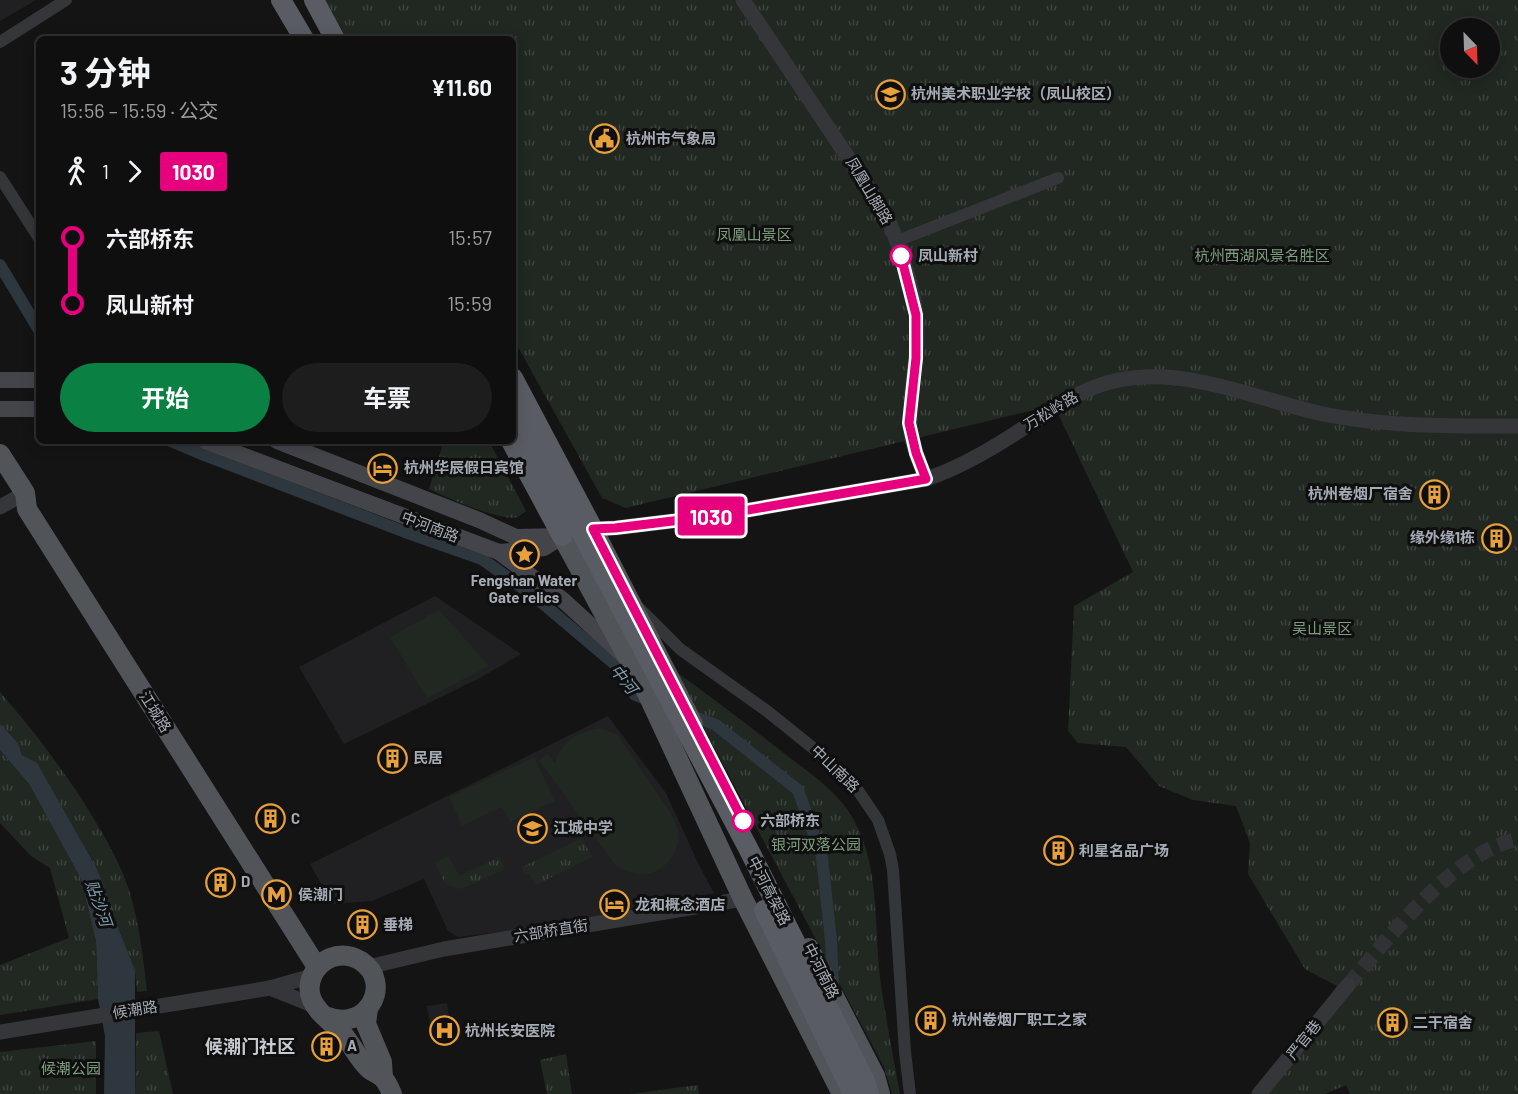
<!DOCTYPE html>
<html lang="zh">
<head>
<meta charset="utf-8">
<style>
  body { margin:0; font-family:Barlow,"Noto Sans SC",sans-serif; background:#1d1d1e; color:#f1f3f6; height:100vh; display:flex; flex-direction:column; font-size:22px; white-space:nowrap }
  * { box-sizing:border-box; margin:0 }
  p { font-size:20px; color:#9b9c9f }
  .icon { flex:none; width:33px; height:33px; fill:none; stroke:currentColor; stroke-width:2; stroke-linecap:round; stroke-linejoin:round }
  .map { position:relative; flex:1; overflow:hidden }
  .drawer { position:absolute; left:36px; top:36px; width:480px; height:408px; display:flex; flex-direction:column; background:#0f0f10; border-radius:9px; box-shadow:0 3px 15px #0003,0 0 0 2px #2f2f30 }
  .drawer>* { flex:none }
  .badge { padding:0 12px; border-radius:4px; font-size:21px; line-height:39px }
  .needle { width:39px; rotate:157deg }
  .buttons { position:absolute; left:1440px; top:18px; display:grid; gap:12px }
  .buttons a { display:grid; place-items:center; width:60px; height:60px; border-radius:50%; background:#0f0f10; box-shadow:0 3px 15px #0003,0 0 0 2px #2f2f30; font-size:30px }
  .map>.badge { position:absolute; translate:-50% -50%; box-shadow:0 0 0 3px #fff }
  .legs { display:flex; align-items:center; gap:9px; height:66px; padding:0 24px; font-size:20px }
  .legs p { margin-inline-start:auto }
  .summary { display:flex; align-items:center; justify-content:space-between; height:102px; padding:0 24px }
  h1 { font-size:33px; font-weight:700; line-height:45px }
  .action { display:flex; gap:12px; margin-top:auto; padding:12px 24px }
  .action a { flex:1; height:69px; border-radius:36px; background:#0b8043; color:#fff; font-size:24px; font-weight:700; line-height:69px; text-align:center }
  .action a+a { background:#1d1d1e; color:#f1f3f6 }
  ul { padding:0 24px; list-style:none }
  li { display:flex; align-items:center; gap:21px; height:66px; font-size:22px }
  li i { display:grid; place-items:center; width:9px; height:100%; margin:0 8px; background:currentColor }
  li i::after { content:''; width:15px; height:15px; margin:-8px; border:4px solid; border-radius:50%; background:#0f0f10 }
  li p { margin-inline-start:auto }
  li:first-child i { background:linear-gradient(#0000 50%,currentColor 0) }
  li:last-child i { background:linear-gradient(currentColor 50%,#0000 0) }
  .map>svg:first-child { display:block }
  .built { fill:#202022 }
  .grass { fill:#202821 }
  .park { fill:url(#park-tufts); fill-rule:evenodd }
  .water { fill:#2e373d }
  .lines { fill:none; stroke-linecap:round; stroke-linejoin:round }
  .canal { stroke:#2e373d; stroke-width:12 }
  .tertiary-tunnel { stroke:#313235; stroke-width:15; stroke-dasharray:15 8; stroke-linecap:butt }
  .minor { stroke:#35363a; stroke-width:12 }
  .tertiary { stroke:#35363a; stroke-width:15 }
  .secondary { stroke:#43454a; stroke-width:16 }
  .primary { stroke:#515459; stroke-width:20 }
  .trunk { stroke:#595c62; stroke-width:20 }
  .trunk-bridge { stroke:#595c62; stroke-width:20 }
  .line-1-casing { stroke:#fff; stroke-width:14 }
  .line-1 { stroke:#e6007e; stroke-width:9 }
  .stop-1-dot { fill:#fff; stroke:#e6007e; stroke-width:3 }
  .labels { text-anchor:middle; stroke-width:6; stroke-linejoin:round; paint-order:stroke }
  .poi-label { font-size:15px; font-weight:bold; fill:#a6acb5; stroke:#0f0f10; text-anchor:start }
  .street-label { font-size:15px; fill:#a6acb5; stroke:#0f0f10 }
  .park-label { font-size:15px; fill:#7f9f7e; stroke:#0f0f10 }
  .stop-label { font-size:15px; font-weight:bold; fill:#a6acb5; stroke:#0f0f10; text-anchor:start }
  .water-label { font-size:16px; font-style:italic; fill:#7f9cae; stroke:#0f0f10 }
  .quarter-label { font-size:18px; font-weight:bold; fill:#c7cbd1; stroke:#0f0f10 }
</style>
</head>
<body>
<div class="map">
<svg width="1518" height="1094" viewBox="0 0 1518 1094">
  <defs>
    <pattern id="park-tufts" width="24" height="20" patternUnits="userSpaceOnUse" patternTransform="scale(1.5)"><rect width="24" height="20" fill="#202821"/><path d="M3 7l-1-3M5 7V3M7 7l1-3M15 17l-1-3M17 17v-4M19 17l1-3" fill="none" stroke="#3d443f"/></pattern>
  </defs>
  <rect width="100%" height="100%" fill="#141415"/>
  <g class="built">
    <polygon points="0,0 36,0 0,21"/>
    <polygon points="435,596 521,654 480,678 344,744 299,667"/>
    <polygon points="608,716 666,793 699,865 714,893 556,925 458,937 448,931 424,879 372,901 332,904 310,864"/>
    <polygon points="447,1003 450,1022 456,1021 459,1040 433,1043 427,1006"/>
  </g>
  <g class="grass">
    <polygon points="439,610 489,666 427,698 390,637"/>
    <path d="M597,729h7l14,6c13,20 26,39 39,58 7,11 17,23 21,36 4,15 -6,32 -18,40 -15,9 -30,5 -44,-3l-77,-106 9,-6 7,9c6,-20 22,-31 42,-34z"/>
    <polygon points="534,757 555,801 510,822 502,807 462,826 449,797"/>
  </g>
  <g class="park">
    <path d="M325,0h1193v1094h-168l-4,-9 -21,9h-58l70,-108 -32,-17 -57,-95 2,-31 -14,-37 -43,-6 -34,-14 -33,-39 -48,-4 -10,-12 6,-125 59,-34 -79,-167 -428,103 -24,-10 -89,-160v-299h-166zM1450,28h40v40h-40z"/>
    <path d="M444,441h45l37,70c-3,2 -5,4 -8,6 -16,5 -73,-20 -89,-28z"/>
    <path d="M672,669c39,28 76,56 113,85 23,18 48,34 64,58 31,45 25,113 31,165 5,39 13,78 20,117h-8l-8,-27z"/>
    <path d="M0,692c30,34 56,69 81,106 18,29 36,57 47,89 11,34 15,69 19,104l-10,1 -2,-22 -24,-60 -5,-19 -9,-22 -60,-105 -15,-9 -4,-12 -18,-19z"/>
    <polygon points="0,750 29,784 81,879 96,941 98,999 0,1015 0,965 69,938 50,868 31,856 0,823"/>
    <polygon points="582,838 592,857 536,885 530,875 524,874 522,867"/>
    <polygon points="448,856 459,876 500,857 505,869 461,889 445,884 435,862"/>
    <polygon points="159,1031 173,1094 135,1094 136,1033"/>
    <polygon points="96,1041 96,1094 0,1094 0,1052"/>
    <polygon points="566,1054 572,1094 547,1094 540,1060"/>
    <polygon points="698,1085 699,1094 630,1094"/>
  </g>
  <polygon class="water" points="0,724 18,743 22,755 37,763 97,869 106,891 111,910 135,970 135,1094 104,1094 105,1036 98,999 96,941 81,879 29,784 0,750"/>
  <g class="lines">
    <g class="canal">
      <polyline points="0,265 39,330"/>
      <polyline points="171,441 204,455 405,532 482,559 535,597 618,667 635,695 651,701"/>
      <polyline points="687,714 716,725 798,790 822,857 831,941 833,986"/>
    </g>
    <path class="tertiary-tunnel" d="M1348,985c44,-50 103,-131 170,-146"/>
    <g class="minor">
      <polyline points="0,42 66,0"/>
      <polyline points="0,177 39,238"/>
      <polyline points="897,241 1058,178"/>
      <polyline points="639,608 680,649 767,711 818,752 855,786 878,820 890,854 893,870 905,1052 910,1094"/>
    </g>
    <g class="tertiary">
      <path d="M743,0l140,210c13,23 31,79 33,106 4,35 -6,70 -6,106 0,19 9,39 16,57"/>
      <polyline points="0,507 25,493"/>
      <path d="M593,529l22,-1 99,-12 212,-37c34,-11 66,-30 96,-50 29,-19 58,-40 92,-48 73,-17 144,20 214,34 63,12 126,11 190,11"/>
      <polyline points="368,967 444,949 743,899"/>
      <polyline points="312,976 270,988 315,1006"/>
      <polyline points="0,1032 270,988"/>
      <polyline points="1259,1094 1348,985"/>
    </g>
    <g class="secondary">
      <polyline points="0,380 39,380"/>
      <polyline points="0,409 39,409"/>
      <polyline points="205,441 499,552 563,600 623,655"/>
      <polyline points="277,441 479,520 516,537 562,536"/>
      <polyline points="499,552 544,548 563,536"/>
    </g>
    <g class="primary">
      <polyline points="0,454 25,493 27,509 317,967"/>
      <polyline points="593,529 693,724"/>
      <polyline points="562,536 648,695 743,899 842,1094"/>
      <polyline points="809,948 875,1076 880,1094"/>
      <polyline points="368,1008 366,1024 382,1062 383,1078"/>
      <path d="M325,1016c42,18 69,-33 36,-55 -10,-6 -21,-7 -31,-3 -16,7 -25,26 -18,42 6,14 21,23 31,34 9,11 15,24 25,34 4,4 11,6 15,10 4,4 7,11 9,16"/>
    </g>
    <g class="trunk">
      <polyline points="281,0 304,39"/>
      <polyline points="314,0 335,39"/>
      <polyline points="513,378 593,529"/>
      <polyline points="511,441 562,536"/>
    </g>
    <g class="trunk-bridge">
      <polyline points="513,403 748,848 865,1081 869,1094"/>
      <polyline points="764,910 853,1094"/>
    </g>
  </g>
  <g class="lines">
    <defs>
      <polyline id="line-1" points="743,821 593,529 615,528 714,516 926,479 916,453 909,423 916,358 916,315 901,256"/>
    </defs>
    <use href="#line-1" class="line-1-casing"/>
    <use href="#line-1" class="line-1"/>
  </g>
  <defs>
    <symbol id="school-ring" viewBox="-11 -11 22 22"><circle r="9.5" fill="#0f0f10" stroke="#e7a03a" stroke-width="1.5"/><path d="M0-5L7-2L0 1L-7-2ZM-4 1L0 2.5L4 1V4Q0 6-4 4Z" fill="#e7a03a"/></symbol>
    <symbol id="civic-ring" viewBox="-11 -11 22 22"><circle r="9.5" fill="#0f0f10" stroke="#e7a03a" stroke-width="1.5"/><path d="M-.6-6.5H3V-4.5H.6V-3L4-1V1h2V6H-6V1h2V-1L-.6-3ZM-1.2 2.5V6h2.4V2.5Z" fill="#e7a03a"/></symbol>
    <symbol id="hotel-ring" viewBox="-11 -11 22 22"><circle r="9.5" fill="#0f0f10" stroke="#e7a03a" stroke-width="1.5"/><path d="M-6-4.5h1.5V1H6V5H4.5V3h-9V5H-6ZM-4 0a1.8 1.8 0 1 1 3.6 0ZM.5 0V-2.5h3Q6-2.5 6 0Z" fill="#e7a03a"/></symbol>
    <symbol id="building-ring" viewBox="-11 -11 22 22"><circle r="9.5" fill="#0f0f10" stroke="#e7a03a" stroke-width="1.5"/><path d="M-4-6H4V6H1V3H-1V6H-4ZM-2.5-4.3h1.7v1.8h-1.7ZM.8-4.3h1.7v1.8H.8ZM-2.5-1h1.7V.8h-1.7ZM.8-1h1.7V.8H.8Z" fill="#e7a03a"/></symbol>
    <symbol id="sight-ring" viewBox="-11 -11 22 22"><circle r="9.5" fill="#0f0f10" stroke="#e7a03a" stroke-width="1.5"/><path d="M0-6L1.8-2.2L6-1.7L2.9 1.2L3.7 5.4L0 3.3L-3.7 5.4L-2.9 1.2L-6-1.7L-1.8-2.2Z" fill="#e7a03a"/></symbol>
    <symbol id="metro-ring" viewBox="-11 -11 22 22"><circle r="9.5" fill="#0f0f10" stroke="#e7a03a" stroke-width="1.5"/><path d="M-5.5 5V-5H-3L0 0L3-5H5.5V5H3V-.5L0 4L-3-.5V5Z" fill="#e7a03a"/></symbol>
    <symbol id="hospital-ring" viewBox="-11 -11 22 22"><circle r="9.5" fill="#0f0f10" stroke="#e7a03a" stroke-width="1.5"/><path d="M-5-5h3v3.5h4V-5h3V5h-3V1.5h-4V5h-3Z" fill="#e7a03a"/></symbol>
  </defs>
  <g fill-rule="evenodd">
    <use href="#school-ring" x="874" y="78" width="33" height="33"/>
    <use href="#civic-ring" x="588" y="122" width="33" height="33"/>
    <use href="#hotel-ring" x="366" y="452" width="33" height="33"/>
    <use href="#building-ring" x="1418" y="478" width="33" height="33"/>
    <use href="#building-ring" x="1480" y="522" width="33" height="33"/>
    <use href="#sight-ring" x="508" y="538" width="33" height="33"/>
    <use href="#building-ring" x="376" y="742" width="33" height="33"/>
    <use href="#building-ring" x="254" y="802" width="33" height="33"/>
    <use href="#school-ring" x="516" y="812" width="33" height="33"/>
    <use href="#building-ring" x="1042" y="834" width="33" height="33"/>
    <use href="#building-ring" x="204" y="866" width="33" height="33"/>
    <use href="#metro-ring" x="260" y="878" width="33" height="33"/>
    <use href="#hotel-ring" x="598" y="888" width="33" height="33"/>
    <use href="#building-ring" x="346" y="908" width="33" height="33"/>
    <use href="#building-ring" x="914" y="1004" width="33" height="33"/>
    <use href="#building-ring" x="1376" y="1006" width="33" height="33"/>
    <use href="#hospital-ring" x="428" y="1014" width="33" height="33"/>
    <use href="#building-ring" x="310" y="1030" width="33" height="33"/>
  </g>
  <g class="stop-1-dot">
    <circle cx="901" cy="256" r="10"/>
    <circle cx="743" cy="821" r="10"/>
  </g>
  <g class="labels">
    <g class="poi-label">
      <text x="911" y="99">杭州美术职业学校（凤山校区）</text>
      <text x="626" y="144">杭州市气象局</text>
      <text x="404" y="473">杭州华辰假日宾馆</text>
      <text x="1413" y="499" text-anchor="end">杭州卷烟厂宿舍</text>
      <text x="1475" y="543" text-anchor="end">缘外缘1栋</text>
      <text x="524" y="586" text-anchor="middle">Fengshan Water<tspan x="524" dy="17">Gate relics</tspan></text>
      <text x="413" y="763">民居</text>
      <text x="291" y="824">C</text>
      <text x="553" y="833">江城中学</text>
      <text x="1079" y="856">利星名品广场</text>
      <text x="241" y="887">D</text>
      <text x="298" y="900">侯潮门</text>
      <text x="635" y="910">龙和概念酒店</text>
      <text x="383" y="930">垂梯</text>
      <text x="952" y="1025">杭州卷烟厂职工之家</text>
      <text x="1413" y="1028">二干宿舍</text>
      <text x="465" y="1036">杭州长安医院</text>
      <text x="347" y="1051">A</text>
    </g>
    <g class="street-label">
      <text transform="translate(869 191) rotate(59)" y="5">凤凰山脚路</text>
      <text transform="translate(1051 411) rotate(-31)" y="5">万松岭路</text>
      <text transform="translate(430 527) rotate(21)" y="5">中河南路</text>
      <text transform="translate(155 712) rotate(58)" y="5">江城路</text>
      <text transform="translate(835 769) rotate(44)" y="5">中山南路</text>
      <text transform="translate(769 891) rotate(63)" y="5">中河高架路</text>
      <text transform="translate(551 931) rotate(-9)" y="5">六部桥直街</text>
      <text transform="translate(821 971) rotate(63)" y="5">中河南路</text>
      <text transform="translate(135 1010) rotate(-9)" y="5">候潮路</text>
      <text transform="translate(1304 1040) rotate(-51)" y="5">严官巷</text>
    </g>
    <g class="park-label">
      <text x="754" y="240">凤凰山景区</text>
      <text x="1262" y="261">杭州西湖风景名胜区</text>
      <text x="1322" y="634">吴山景区</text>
      <text x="816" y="850">银河双落公园</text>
      <text x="71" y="1074">候潮公园</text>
    </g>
    <g class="stop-label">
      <text x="918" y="261">凤山新村</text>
      <text x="760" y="826">六部桥东</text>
    </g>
    <g class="water-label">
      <text transform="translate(624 679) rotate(51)" y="6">中河</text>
      <text transform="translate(99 903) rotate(70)" y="6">贴沙河</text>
    </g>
    <g class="quarter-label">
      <text x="250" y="1053">候潮门社区</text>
    </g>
  </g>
</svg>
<div class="buttons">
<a><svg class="needle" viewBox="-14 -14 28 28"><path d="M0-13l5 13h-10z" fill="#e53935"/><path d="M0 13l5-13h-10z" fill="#9b9c9f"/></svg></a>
</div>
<b class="badge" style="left:711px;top:516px;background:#e6007e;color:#fff">1030</b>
<section class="drawer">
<div class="summary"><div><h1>3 分钟</h1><p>15:56 – 15:59 · 公交</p></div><b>¥11.60</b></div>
<div class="legs"><svg class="icon" aria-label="walk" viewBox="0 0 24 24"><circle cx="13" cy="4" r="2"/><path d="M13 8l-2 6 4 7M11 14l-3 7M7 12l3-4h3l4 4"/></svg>1<svg class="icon" aria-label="forward" viewBox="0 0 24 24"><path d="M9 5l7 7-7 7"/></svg><b class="badge" style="background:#e6007e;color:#fff">1030</b></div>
<ul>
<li><i style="color:#e6007e"></i><b>六部桥东</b><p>15:57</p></li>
<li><i style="color:#e6007e"></i><b>凤山新村</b><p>15:59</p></li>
</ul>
<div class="action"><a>开始</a><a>车票</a></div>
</section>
</div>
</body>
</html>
